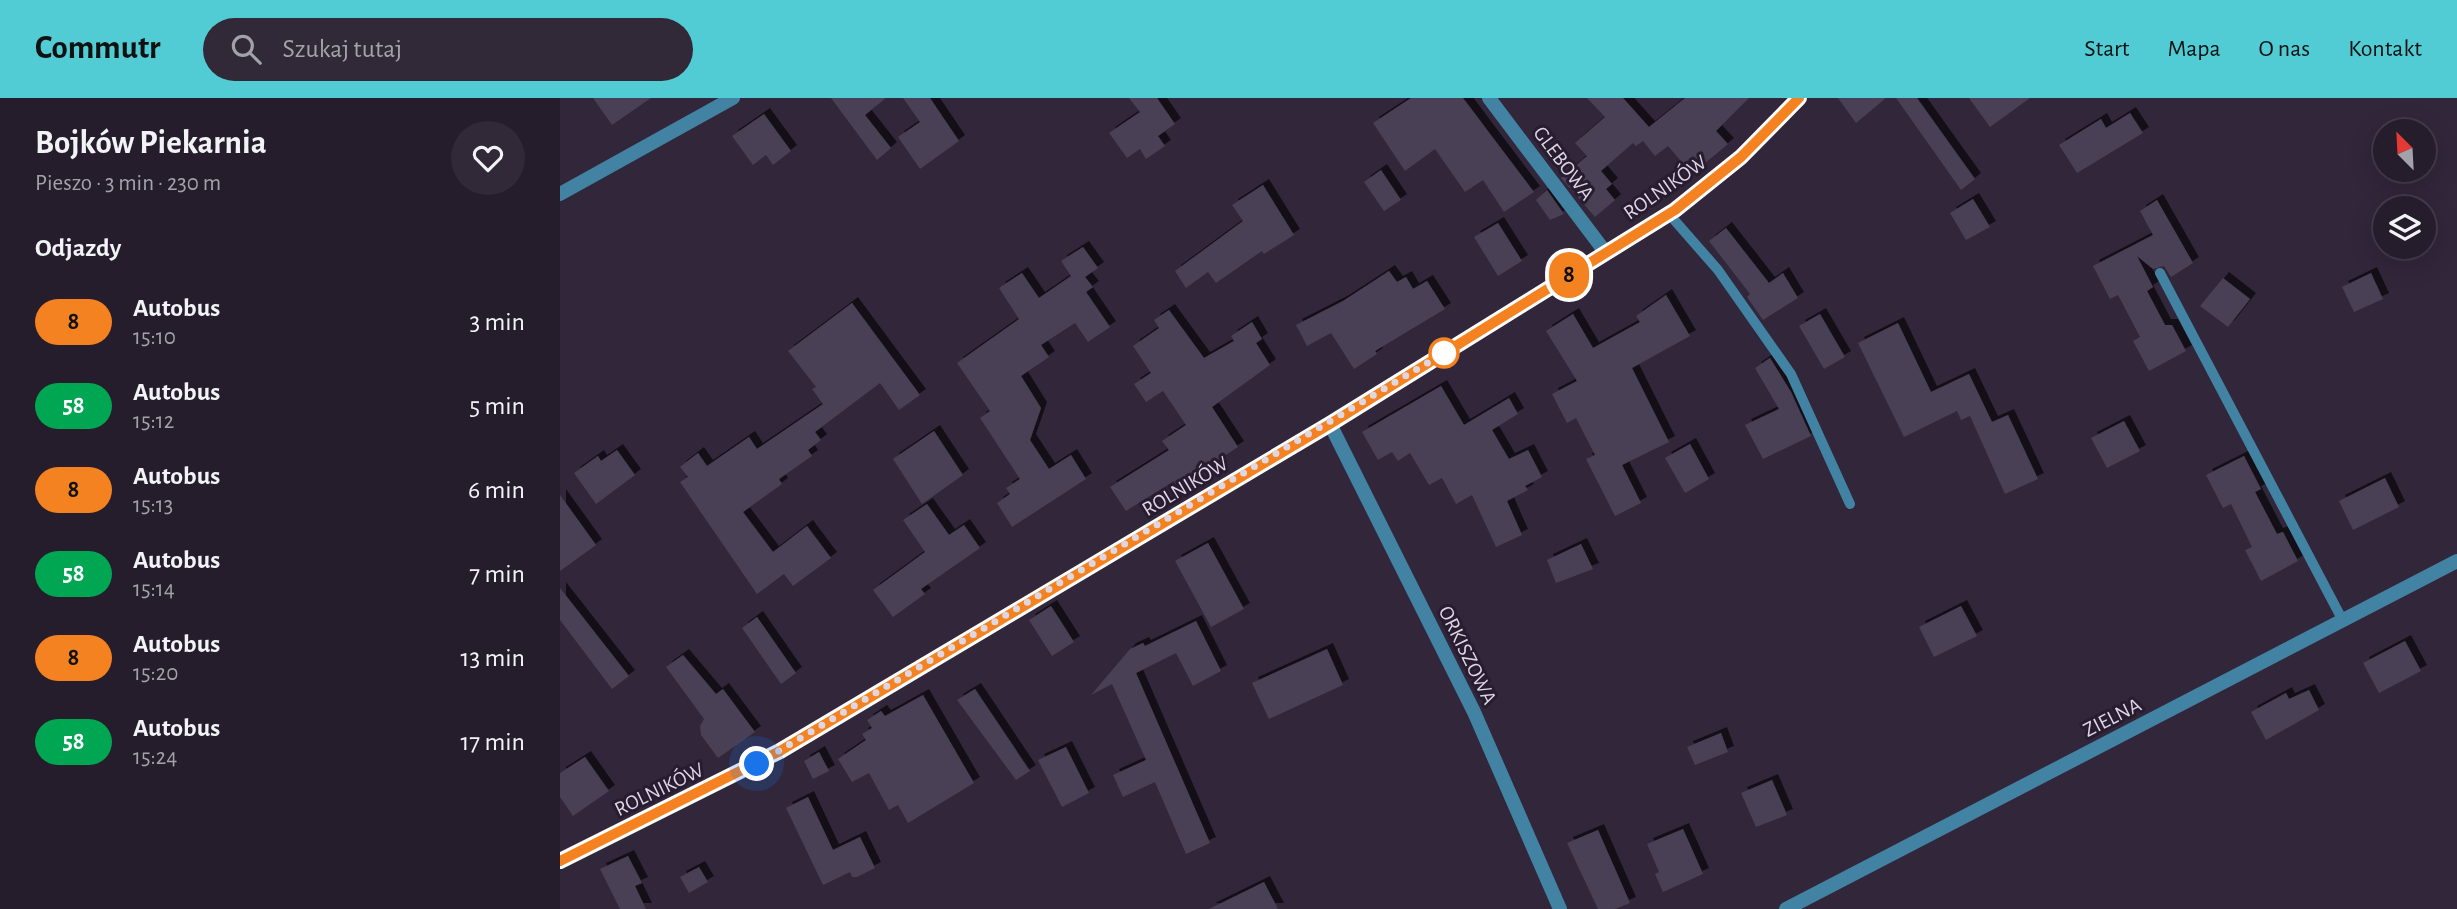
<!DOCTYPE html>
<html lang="pl">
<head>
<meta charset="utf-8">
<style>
  body { margin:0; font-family:"Alegreya Sans",sans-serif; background:#312938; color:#f1f3f6; height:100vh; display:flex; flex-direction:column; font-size:26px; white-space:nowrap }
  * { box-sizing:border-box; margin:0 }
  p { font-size:23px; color:#a3a1a9 }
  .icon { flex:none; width:38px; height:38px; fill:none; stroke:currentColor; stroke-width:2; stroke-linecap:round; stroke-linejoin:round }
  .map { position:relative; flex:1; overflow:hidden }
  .drawer { display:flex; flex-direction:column; background:#251c2c; width:560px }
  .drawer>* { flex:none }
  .badge { padding:0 14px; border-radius:23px; font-size:24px; line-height:46px }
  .needle { width:46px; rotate:336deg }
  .fabs { position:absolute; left:1813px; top:21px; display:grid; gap:14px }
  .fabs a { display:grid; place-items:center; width:63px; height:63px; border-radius:50%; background:#251c2c; box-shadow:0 7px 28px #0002,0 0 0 2px #423a48; font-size:35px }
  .you { position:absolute; width:35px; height:35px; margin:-18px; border:5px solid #fff; border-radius:50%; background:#1a73e8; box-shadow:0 0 0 10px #1a73e833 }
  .map>.badge { position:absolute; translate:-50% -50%; box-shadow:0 0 0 4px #fff }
  h2 { padding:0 35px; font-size:26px; line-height:63px }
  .round { display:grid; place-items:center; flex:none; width:74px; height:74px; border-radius:37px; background:#312938 }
  .headline { display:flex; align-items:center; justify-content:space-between; height:119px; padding:0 35px }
  h1 { font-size:33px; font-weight:700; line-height:52px }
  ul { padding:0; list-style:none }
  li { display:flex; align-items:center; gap:21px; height:84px; padding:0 35px }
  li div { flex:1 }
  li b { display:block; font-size:26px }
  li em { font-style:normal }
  li .badge { min-width:77px; font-weight:700; text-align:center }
  header { display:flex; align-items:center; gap:42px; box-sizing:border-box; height:98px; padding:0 35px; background:#51ccd4; color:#111 }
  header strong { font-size:33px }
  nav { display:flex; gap:38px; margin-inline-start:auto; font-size:24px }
  .search { width:490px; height:63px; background:#312938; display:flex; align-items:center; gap:18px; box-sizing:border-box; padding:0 24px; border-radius:38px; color:#a3a1a9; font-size:26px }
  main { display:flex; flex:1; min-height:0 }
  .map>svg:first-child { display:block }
  .building { fill:#4a3f54; filter:url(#shadow) }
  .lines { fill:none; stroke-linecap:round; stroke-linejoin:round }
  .service { stroke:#4282a3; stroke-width:10 }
  .minor { stroke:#4282a3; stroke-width:14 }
  .tertiary { stroke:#4282a3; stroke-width:14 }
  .line-casing { stroke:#fff; stroke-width:16 }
  .line { stroke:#f58220; stroke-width:10 }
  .walk { stroke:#ddd6e3; stroke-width:7; stroke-dasharray:0 12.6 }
  .stop-dot { fill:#fff; stroke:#f58220; stroke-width:3.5 }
  .labels { text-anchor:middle; stroke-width:6; stroke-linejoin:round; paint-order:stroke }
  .street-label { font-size:21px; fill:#ddd6e3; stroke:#271c30 }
</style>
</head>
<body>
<header>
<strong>Commutr</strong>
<div class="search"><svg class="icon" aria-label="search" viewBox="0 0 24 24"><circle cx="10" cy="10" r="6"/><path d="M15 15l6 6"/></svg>Szukaj tutaj</div>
<nav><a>Start</a><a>Mapa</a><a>O nas</a><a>Kontakt</a></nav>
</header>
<main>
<section class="drawer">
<div class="headline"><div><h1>Bojków Piekarnia</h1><p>Pieszo · 3 min · 230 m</p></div><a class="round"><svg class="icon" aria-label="heart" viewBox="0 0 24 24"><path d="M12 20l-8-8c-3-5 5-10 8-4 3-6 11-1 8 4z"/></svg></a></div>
<h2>Odjazdy</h2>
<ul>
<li><span class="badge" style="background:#f58220;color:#111">8</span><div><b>Autobus</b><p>15:10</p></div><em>3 min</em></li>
<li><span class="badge" style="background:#00a651;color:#fff">58</span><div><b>Autobus</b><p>15:12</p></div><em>5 min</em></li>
<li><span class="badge" style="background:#f58220;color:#111">8</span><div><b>Autobus</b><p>15:13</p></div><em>6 min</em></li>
<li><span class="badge" style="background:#00a651;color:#fff">58</span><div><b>Autobus</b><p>15:14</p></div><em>7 min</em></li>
<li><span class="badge" style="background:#f58220;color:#111">8</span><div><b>Autobus</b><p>15:20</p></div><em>13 min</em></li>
<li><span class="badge" style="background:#00a651;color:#fff">58</span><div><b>Autobus</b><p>15:24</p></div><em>17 min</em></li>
</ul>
</section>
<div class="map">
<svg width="1897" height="811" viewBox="0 0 1897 811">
  <defs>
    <filter id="shadow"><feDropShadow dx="6" dy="-6" stdDeviation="0" flood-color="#0009"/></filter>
  </defs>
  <rect width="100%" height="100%" fill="#31263a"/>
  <g class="building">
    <polygon points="33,0 91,0 52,27"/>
    <polygon points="271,0 326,0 305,17 331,50 317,62"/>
    <polygon points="343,0 370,0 399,43 360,71 338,39 360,24"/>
    <polygon points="569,0 597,0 615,26 598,38 605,48 586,61 580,51 567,60 549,35 580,14"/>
    <polygon points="851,0 903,0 974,94 944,114 923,82 905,94 875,51 845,73 813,25"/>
    <polygon points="1027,0 1063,0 1089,29 1125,0 1189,0 1156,33 1168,46 1132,76 1108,48 1095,58 1083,43 1076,48 1073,45 1041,73 1052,86 1046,91 1055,102 1035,119 1001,80 1027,58 1015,45 1045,19"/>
    <polygon points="1278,0 1326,0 1296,25"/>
    <polygon points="1336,0 1357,0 1415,81 1401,92"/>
    <polygon points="1409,0 1470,0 1430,29"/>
    <polygon points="1570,15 1583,35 1517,75 1499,47 1541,21 1546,30"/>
    <polygon points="204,16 231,53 213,67 206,57 193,67 172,38"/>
    <polygon points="821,72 841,102 824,113 804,84"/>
    <polygon points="703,87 734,137 704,156 702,153 656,185 648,174 626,190 615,173 683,123 672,107"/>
    <polygon points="987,92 1004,116 990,122 976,102"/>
    <polygon points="1413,101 1430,129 1406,142 1390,115"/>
    <polygon points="1597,102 1633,165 1611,179 1604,168 1593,171 1577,158 1593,189 1587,193 1605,227 1612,227 1626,253 1589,273 1573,243 1580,239 1558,197 1550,201 1533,168 1593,137 1580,113"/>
    <polygon points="938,125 962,163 938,178 914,139"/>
    <polygon points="1166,130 1209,185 1223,175 1238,200 1203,222 1187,199 1190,196 1149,143"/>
    <polygon points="523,149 538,170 525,179 533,189 526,194 550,229 528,244 515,225 481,247 489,259 461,278 481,310 470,342 489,371 511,357 526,381 452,429 437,405 450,396 446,390 460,381 420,320 430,313 397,265 459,221 439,190 462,175 479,200 511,178 501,163"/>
    <polygon points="829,173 837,184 846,179 853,191 867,183 885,211 815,253 817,256 794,271 771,235 747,248 736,227 783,203"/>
    <polygon points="1811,175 1823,201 1794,214 1782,189"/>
    <polygon points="1663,180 1690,201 1668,229 1640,208"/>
    <polygon points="1106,197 1130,238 1072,270 1109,344 1062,367 1081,405 1055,418 1026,361 1035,357 1016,320 1007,325 992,296 1017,283 986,233 1013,216 1033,250 1080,224 1076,218"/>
    <polygon points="292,205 360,297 339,312 320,285 255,334 261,342 248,352 252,358 219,381 222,386 183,414 213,454 247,428 271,460 233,488 224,476 197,496 120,384 128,379 120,369 138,355 147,368 189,339 197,351 263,306 252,291 256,289 228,253"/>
    <polygon points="609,212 644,260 674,243 671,238 692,224 702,241 696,245 710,267 652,309 678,349 617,389 614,383 566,413 550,389 609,352 602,343 626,327 603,293 586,304 574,286 591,275 573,248 599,230 594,222"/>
    <polygon points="1260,216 1285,259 1264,271 1239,228"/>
    <polygon points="1338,225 1371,294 1409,276 1432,324 1448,317 1478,381 1445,396 1410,318 1401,322 1397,313 1344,339 1298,245"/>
    <polygon points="1210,260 1231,294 1251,338 1203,361 1185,327 1219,311 1195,270"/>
    <polygon points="881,288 904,327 949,300 958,316 932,332 949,361 968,352 982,379 965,388 968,392 947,403 962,437 936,449 912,397 896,406 882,380 869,387 850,355 838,363 832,354 818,362 802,334"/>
    <polygon points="1564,323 1580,353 1547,370 1531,340"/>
    <polygon points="374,333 403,377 362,406 333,361"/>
    <polygon points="1130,346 1149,381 1125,395 1105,360"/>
    <polygon points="57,352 75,377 36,406 14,375 38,358 41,363"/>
    <polygon points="1684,358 1701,391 1695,394 1717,436 1723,434 1738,463 1701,483 1685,452 1692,449 1671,406 1663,410 1646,377"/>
    <polygon points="1825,380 1839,409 1793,432 1779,403"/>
    <polygon points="0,397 36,447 0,473"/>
    <polygon points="367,406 389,437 404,427 420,450 361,491 365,496 333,519 313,492 365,454 343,422"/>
    <polygon points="648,445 684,511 651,529 615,463"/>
    <polygon points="1021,446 1033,471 996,485 987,462"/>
    <polygon points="0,490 69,578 52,591 0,522"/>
    <polygon points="491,508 514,544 492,558 469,522"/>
    <polygon points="1401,508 1417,538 1374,559 1359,529"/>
    <polygon points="197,519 236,575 221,586 182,530"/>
    <polygon points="636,523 661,573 633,588 616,555 576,575 650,745 626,756 595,684 563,699 553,677 586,662 552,586 531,597 570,551 583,545 585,548"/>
    <polygon points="1845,543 1861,573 1819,595 1803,565"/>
    <polygon points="767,551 783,587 709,621 692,585"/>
    <polygon points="123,557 156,596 163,591 195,634 158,660 141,637 140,628 144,621 106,569"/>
    <polygon points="415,591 470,673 456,682 397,602"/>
    <polygon points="1749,592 1759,612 1706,642 1691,614 1726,595 1729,601"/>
    <polygon points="363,597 414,685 348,725 338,707 329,712 309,675 292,684 278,661 306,642 302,636 312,630 307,622 321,613 325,618"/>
    <polygon points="1161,635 1168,654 1135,667 1127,649"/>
    <polygon points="506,649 529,695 502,709 478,662"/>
    <polygon points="259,654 269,673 253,681 244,663"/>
    <polygon points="25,659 49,693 13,718 0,699 0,675"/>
    <polygon points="1212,682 1227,717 1196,729 1181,695"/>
    <polygon points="248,699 273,752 300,739 315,770 297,779 292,779 290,774 263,787 226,710"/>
    <polygon points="1123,731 1143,776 1103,794 1095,776 1099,774 1087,746"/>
    <polygon points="1038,732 1070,805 1055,811 1038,811 1007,745"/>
    <polygon points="68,758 82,785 75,788 86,811 60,811 40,771"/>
    <polygon points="139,769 148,784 129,795 120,779"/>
    <polygon points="704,784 718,811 649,811"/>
  </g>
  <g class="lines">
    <g class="service">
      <polyline points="1109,116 1158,172 1231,276 1290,406"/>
      <polyline points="1600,175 1782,521"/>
    </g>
    <g class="minor">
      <polyline points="929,0 1046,155"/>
      <polyline points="0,96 173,0"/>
      <polyline points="770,326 914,614 1000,811"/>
      <polyline points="1226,811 1897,463"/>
    </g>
    <polyline class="tertiary" points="0,763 220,653 770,326 1115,112 1181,59 1239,0"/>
  </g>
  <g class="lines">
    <defs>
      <polyline id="line" points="0,763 220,653 770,326 1115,112 1181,59 1239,0"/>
    </defs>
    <use href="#line" class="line-casing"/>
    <use href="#line" class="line"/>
    <polyline class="walk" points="197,666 884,255"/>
  </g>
  <circle class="stop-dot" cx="884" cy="255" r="14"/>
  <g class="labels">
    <g class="street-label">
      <text transform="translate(1004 65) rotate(53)" y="7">GLEBOWA</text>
      <text transform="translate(1105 89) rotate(-35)" y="7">ROLNIKÓW</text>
      <text transform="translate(625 388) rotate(-31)" y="7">ROLNIKÓW</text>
      <text transform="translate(908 557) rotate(64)" y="7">ORKISZOWA</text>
      <text transform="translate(1552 619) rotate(-27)" y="7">ZIELNA</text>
      <text transform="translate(99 691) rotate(-26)" y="7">ROLNIKÓW</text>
    </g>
  </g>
</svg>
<div class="fabs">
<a><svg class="needle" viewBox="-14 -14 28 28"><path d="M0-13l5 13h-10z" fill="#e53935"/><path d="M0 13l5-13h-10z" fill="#a3a1a9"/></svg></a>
<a><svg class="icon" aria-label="layers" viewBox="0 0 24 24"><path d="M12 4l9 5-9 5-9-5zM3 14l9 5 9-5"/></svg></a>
</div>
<div class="you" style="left:197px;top:666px"></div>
<b class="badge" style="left:1009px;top:177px;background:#f58220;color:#111">8</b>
</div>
</main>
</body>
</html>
